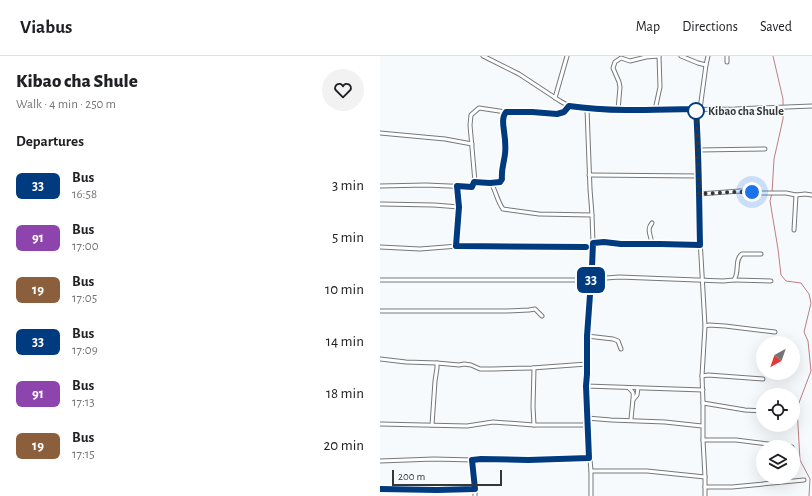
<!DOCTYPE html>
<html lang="en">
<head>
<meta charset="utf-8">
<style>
  body { margin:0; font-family:"Alegreya Sans",sans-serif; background:#f2f2f2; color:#202124; height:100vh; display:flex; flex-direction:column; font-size:15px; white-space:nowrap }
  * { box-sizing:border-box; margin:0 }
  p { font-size:13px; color:#757577 }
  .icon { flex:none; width:22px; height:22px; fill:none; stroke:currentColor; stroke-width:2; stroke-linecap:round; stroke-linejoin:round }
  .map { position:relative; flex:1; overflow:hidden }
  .details { display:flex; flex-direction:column; background:#fff; width:380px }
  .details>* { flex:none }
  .badge { padding:0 8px; border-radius:6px; font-size:14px; line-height:26px }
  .needle { width:26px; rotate:220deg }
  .tools { position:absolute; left:376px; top:280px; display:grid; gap:8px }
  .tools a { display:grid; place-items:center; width:44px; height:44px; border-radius:50%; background:#fff; box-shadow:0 4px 16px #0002; font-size:20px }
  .scale { position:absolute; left:12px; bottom:10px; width:110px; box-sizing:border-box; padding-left:4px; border:2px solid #353637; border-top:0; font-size:11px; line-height:14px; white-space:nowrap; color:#353637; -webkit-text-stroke:3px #f7fafc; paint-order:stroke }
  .you { position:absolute; width:20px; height:20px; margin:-10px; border:3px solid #fff; border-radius:50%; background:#1a73e8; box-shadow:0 0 0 6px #1a73e833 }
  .map>.badge { position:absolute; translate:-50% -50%; box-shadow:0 0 0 2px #fff }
  h2 { padding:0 16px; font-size:15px; line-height:36px }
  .round { display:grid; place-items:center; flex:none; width:42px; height:42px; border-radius:21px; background:#f2f2f2 }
  .headline { display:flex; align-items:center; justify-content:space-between; height:68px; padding:0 16px }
  h1 { font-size:19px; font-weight:800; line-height:30px }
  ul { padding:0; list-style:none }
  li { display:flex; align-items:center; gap:12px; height:52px; padding:0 16px }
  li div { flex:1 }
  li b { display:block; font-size:15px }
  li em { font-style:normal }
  li .badge { min-width:44px; font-weight:700; text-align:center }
  header { display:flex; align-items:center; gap:24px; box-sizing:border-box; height:56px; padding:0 20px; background:#fff; border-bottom:1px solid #e0e0e0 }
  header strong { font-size:19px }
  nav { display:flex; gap:22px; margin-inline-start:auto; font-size:14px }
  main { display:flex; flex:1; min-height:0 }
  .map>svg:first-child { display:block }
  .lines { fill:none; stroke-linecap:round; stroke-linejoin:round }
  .stream { stroke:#bc7e81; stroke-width:1 }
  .minor-casing { stroke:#75787a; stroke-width:5 }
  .minor { stroke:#fff; stroke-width:3 }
  .line-casing { stroke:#fff; stroke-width:9 }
  .line { stroke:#003b80; stroke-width:6 }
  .walk { stroke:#353637; stroke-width:4; stroke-dasharray:0 7.2 }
  .stop-dot { fill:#fff; stroke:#003b80; stroke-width:2 }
  .labels { text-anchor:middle; stroke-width:3; stroke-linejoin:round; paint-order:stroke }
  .stop-label { font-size:12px; font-weight:bold; fill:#353637; stroke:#f7fafc; text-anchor:start }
</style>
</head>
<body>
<header>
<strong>Viabus</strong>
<nav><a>Map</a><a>Directions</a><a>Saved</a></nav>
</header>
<main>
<section class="details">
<div class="headline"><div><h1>Kibao cha Shule</h1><p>Walk · 4 min · 250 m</p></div><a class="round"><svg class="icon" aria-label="heart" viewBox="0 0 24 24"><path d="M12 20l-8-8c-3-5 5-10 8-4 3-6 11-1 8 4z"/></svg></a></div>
<h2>Departures</h2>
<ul>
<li><span class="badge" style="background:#003b80;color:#fff">33</span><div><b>Bus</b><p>16:58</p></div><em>3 min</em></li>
<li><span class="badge" style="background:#8e44ad;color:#fff">91</span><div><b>Bus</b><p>17:00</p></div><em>5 min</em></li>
<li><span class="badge" style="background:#8b5e3c;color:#fff">19</span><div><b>Bus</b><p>17:05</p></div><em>10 min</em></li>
<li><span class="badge" style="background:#003b80;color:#fff">33</span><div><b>Bus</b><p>17:09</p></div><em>14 min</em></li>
<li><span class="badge" style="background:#8e44ad;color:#fff">91</span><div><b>Bus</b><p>17:13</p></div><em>18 min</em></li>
<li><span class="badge" style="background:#8b5e3c;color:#fff">19</span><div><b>Bus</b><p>17:15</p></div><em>20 min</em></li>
</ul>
</section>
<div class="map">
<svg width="432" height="440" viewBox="0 0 432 440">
  <rect width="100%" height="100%" fill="#f7fafc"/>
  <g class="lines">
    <g class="stream">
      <polyline points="393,0 403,43 403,49"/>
      <polyline points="403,53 403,63 394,103 392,137 390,145 398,193 401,219 406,225 421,227 429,238 431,247 424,276 428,285 431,315 417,352 420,404 430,423 429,440"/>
    </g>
    <defs>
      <g id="minor">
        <polyline points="103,0 139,18 180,45 189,50 207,53 275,54 355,53 432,50"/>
        <polyline points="301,0 318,7 326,9"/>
        <polyline points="347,6 347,0"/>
        <polyline points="175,42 187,0"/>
        <polyline points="207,53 210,133 212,159 213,187 212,211 207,280 207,318 206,330 207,369 211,415 211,440"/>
        <polyline points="316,53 319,120 319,166 325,270 322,320 323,347 323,384 325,421 325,440"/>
        <polyline points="320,53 326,9 328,0"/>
        <polyline points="238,54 240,31 239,26 233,12 235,6 241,2 250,5 266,1 279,0"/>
        <polyline points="275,54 280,31 279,0"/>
        <polyline points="0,77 65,83 92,88"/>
        <polyline points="318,94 385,93"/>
        <polyline points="209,119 319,120"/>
        <path d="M95,126l16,1 9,-1 2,-3c-1,-10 2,-18 3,-28 0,-11 -2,-22 -2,-32l1,-4 2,-3h27l24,2 7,-2 5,-6"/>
        <path d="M111,127c5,8 6,18 12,26l36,5 53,1"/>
        <polyline points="0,130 46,129 92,131 95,126 90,69 91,59 99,52 126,56"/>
        <polyline points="319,138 360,135 382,137 406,137 416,139 425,138 432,139"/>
        <polyline points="0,148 54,149 79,151"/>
        <path d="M272,167c-6,7 -1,12 0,21"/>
        <polyline points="414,174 416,139"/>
        <polyline points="213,187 224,186 241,188 288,188 320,189"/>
        <polyline points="76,190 79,151 77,130"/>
        <polyline points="0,191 40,193 91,189 206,191 213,190"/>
        <path d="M0,224h200l39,-3 104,4 11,-1c6,-9 0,-20 8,-26h19"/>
        <polyline points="354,224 391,225"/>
        <polyline points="0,255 127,255 149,254 155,253 162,260"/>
        <polyline points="325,270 329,269 345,270 395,276"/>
        <polyline points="207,280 233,283 238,285 241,293"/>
        <polyline points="0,303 26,306 57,307 79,309 84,308 91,309 100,313 113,313 152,312 207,308"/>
        <polyline points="154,312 153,351 154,369"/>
        <polyline points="322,320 328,319 383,323"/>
        <polyline points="206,330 323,334"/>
        <path d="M249,332c1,2 3,2 4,5 1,2 -2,23 -2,27"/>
        <polyline points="253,344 257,339 258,332"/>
        <polyline points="323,347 365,354 383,355"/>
        <polyline points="207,362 231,364 285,366 322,370"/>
        <polyline points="0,368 87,370 113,366 154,369 207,369"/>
        <polyline points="52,369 55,325 57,312 57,307"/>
        <polyline points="323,384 356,384 412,391"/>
        <polyline points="93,404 95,433 95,440"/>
        <polyline points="0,405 54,403 93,404 101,403 148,404 209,402"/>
        <polyline points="211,415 267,415 325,421"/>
        <polyline points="325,431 352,431 424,424"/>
        <polyline points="0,433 57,434 95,433"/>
      </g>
    </defs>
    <use href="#minor" class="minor-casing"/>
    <use href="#minor" class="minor"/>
  </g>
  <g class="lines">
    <defs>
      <path id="line" d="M0,433l57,1 38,-1 -3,-29 9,-1 47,1 61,-2 -3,-72 1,-12v-38l5,-69 1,-24 11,-1 17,2h39l40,1c-1,-46 -1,-91 -4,-136 -42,1 -85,3 -127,-3l-5,6 -7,2 -25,-2h-26c-4,5 -3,12 -2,19 1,7 2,15 1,23 -1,9 -4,16 -3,25l-2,3 -10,1 -16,-1 -2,5 -15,-1 2,21 -3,39 130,1"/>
    </defs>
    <use href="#line" class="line-casing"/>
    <use href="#line" class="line"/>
    <polyline class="walk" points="316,55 316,53 318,94 319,138 351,136 372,136"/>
  </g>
  <circle class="stop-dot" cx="316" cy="55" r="8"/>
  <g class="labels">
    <g class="stop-label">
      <text x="328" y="59">Kibao cha Shule</text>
    </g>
  </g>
</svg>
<div class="tools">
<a><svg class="needle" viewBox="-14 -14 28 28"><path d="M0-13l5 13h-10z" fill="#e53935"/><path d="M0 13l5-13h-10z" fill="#757577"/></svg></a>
<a><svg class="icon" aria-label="locate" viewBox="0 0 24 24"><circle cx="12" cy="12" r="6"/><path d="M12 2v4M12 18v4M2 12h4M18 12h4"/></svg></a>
<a><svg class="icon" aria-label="layers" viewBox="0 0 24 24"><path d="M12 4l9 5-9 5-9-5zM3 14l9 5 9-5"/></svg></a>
</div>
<div class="scale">200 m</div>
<div class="you" style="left:372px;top:136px"></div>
<b class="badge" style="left:211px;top:224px;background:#003b80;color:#fff">33</b>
</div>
</main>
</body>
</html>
